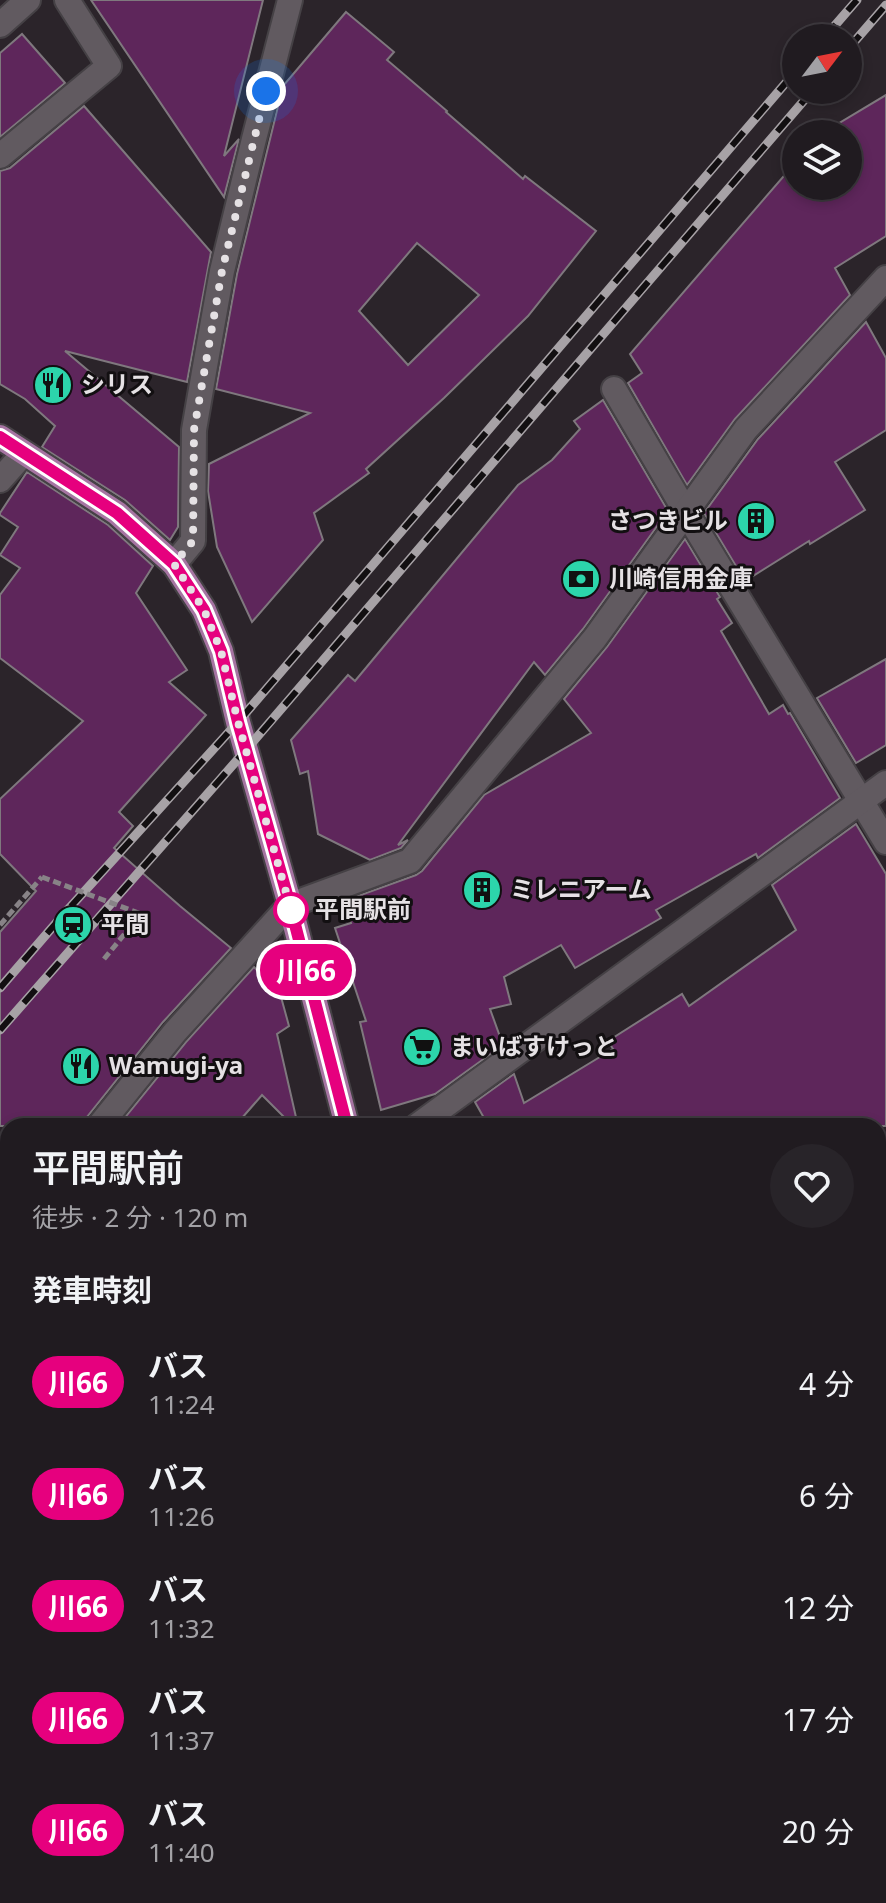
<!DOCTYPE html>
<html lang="ja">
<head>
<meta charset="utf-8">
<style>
  body { margin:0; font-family:"Noto Sans","Noto Sans JP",sans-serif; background:#282429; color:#f1f3f6; height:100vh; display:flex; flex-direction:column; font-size:30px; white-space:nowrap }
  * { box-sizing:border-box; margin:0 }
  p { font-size:26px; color:#a2a1a5 }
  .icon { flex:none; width:44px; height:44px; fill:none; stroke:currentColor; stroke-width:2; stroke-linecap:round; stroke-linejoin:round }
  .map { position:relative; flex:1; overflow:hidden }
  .panel { position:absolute; left:0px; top:1118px; width:886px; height:786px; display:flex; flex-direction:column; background:#201b20; border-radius:24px 24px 0 0; box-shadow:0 4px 12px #0003,0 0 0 2px #3d393e }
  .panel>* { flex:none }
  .badge { padding:0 16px; border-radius:26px; font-size:28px; line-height:52px }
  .needle { width:52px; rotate:58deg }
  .tools { position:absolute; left:782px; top:24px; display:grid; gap:16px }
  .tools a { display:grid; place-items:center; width:80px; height:80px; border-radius:50%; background:#201b20; box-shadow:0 4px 12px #0003,0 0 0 2px #3d393e; font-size:40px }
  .you { position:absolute; width:40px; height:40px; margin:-20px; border:6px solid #fff; border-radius:50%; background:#1a73e8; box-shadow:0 0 0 12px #1a73e833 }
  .map>.badge { position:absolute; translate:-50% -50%; box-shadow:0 0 0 4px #fff }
  h2 { padding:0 32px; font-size:30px; line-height:72px }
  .round { display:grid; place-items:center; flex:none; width:84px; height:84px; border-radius:42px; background:#282429 }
  .summary { display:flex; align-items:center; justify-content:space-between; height:136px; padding:0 32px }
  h1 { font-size:38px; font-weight:600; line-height:60px }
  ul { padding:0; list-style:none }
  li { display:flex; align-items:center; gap:24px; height:112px; padding:0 32px }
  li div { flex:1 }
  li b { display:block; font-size:30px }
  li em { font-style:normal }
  li .badge { min-width:88px; font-weight:700; text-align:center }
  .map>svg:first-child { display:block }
  .building { fill:#5e265b; stroke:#7f787e; stroke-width:2; fill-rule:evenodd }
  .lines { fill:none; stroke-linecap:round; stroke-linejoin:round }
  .minor-casing { stroke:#454145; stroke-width:28 }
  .major-casing { stroke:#454145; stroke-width:28 }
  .path { stroke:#888387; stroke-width:5; stroke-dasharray:8 4; stroke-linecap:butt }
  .minor { stroke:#615a60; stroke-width:24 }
  .major { stroke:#a674a2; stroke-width:24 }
  .rail-casing { stroke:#a7a2a6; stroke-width:9 }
  .rail { stroke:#120f11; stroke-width:6; stroke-dasharray:18; stroke-linecap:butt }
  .path-bridge { stroke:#888387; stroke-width:5; stroke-dasharray:8 4; stroke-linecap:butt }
  .line-casing { stroke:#fff; stroke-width:18 }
  .line { stroke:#e6007e; stroke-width:12 }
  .walk { stroke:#e5e1e4; stroke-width:8; stroke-dasharray:0 14.4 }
  .stop-dot { fill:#fff; stroke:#e6007e; stroke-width:4 }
  .labels { text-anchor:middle; stroke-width:6; stroke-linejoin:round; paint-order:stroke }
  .poi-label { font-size:24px; font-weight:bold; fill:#e5e1e4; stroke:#120f11; text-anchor:start }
  .stop-label { font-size:24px; font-weight:bold; fill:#e5e1e4; stroke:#120f11; text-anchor:start }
</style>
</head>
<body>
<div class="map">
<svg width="886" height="1903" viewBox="0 0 886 1903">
  <rect width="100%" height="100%" fill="#2b242a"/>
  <g class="building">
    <polygon points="91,0 263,0 224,156 239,139 224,197"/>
    <path d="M346,12l48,40 -7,8 60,51 -1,1 77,67 2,-3 71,55 -68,85 -84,82 -78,71 3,4 -55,40 9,27 -71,82 -35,-75 -9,-56 1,-27 101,-51 -94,-24 21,-115 46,-188zM417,243l62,52 -71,70 -49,-54z"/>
    <polygon points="22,34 65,83 0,137 0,53"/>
    <polygon points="886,95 886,236 835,268 850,295 735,419 687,485 628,383 642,373 630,354 796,162 796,186 848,186 848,134 821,134"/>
    <polygon points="84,106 211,252 187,382 65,351 179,447 178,527 170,540 125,500 42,447 55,426 25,399 0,384 0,171 10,168"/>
    <polygon points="866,322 886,358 886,430 835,462 865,510 810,544 809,541 745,581 704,513 758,439"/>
    <polygon points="603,400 668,511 583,629 545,675 534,662 398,845 408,840 401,848 370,860 318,834 308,771 300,774 291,740 348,675 355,681 518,485 552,460 580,429 574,421"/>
    <polygon points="27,472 108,525 153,566 136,593 187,670 169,682 206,715 119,812 133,826 114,848 180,906 231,948 163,1022 87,1117 84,1126 0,1126 0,932 36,891 0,854 0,799 83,721 0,658 0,595 20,568 0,555 18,527 0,515 0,513"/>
    <polygon points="685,539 720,597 717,599 732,623 721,631 769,714 783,705 788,714 790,713 840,798 758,858 756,854 656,910 661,918 575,968 561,945 504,977 511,1004 490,1009 503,1045 435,1094 381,1110 360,1022 366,1021 335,928 351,923 344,901 416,875 422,871 484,795 591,733 564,699 607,647"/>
    <polygon points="886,659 886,745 856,763 817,698"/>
    <polygon points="856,824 886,874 886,1126 486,1126 488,1125 475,1102 514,1074 524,1103 613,1049 608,1041 682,994 689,1006 796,930 772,885"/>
    <polygon points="254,967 258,971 260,969 278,986 289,1026 277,1034 298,1126 293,1126 262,1095 235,1126 118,1126 186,1042"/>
  </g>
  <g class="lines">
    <defs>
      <g id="minor">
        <polyline points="0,25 28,0"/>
        <polyline points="0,156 109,66 67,0"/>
        <polyline points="614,389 686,512 886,842"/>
        <polyline points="0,480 24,453"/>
        <polyline points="174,564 193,541 194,430 204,372 222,271 254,139 290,0"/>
        <polyline points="99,1126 175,1032 290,905 410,861 595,638 746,429 886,278"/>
        <polyline points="417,1126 886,783"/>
        <polyline points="878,1187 886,1182"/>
        <polyline points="0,1248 8,1238"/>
        <polyline points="0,1733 8,1728"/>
        <polyline points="878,1762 886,1755"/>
      </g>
      <g id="major">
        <polyline points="0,437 117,513 174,564 204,610 221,651 238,722 290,905 347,1126"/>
        <polyline points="702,1896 707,1903"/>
      </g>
    </defs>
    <use href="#minor" class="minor-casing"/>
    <use href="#major" class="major-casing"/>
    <g class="path">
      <polyline points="0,925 42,877"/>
      <polyline points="104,959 141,914"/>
    </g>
    <use href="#minor" class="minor"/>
    <use href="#major" class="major"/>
    <defs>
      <g id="rail">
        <polyline points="824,38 857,0"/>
        <polyline points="848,49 886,5"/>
        <polyline points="0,988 63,915 238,722 796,71"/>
        <polyline points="0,1030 246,750 813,90"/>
      </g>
    </defs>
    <use href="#rail" class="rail-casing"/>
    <use href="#rail" class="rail"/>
    <polyline class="path-bridge" points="42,877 141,914"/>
  </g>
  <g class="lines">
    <defs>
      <polyline id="line" points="0,437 117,513 174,564 204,610 221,651 238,722 290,905 347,1126"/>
    </defs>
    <use href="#line" class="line-casing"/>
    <use href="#line" class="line"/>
    <polyline class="walk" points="266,91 222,271 194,430 193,541 174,564 204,610 221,651 238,722 291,910"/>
  </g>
  <defs>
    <symbol id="restaurant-disc" viewBox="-11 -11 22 22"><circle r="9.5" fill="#2cd5ab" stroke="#120f11"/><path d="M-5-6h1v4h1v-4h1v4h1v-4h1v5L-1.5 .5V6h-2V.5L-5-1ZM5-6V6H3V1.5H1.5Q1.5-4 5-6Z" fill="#111"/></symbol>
    <symbol id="building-disc" viewBox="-11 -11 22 22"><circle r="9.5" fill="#2cd5ab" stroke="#120f11"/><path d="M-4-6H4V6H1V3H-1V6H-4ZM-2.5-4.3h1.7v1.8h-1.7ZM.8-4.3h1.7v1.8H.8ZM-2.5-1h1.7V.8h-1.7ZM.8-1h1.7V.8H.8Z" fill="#111"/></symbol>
    <symbol id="bank-disc" viewBox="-11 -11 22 22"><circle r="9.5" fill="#2cd5ab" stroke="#120f11"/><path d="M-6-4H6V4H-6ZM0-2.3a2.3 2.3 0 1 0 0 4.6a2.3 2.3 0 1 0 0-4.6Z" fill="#111"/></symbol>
    <symbol id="station-disc" viewBox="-11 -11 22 22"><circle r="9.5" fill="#2cd5ab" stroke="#120f11"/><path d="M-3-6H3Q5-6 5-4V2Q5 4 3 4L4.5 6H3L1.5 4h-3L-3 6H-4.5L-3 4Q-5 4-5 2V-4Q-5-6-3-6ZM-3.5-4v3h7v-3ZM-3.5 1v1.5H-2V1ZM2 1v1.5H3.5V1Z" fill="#111"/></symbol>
    <symbol id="supermarket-disc" viewBox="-11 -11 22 22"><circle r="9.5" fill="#2cd5ab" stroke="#120f11"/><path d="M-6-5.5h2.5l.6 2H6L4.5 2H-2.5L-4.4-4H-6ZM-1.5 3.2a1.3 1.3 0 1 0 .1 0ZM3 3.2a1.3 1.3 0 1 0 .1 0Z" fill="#111"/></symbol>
  </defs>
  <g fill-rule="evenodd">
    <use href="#restaurant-disc" x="31" y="363" width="44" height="44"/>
    <use href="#building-disc" x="734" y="499" width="44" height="44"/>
    <use href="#bank-disc" x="559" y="557" width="44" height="44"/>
    <use href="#building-disc" x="460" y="868" width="44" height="44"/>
    <use href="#station-disc" x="51" y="903" width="44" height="44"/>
    <use href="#supermarket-disc" x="400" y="1025" width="44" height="44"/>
    <use href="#restaurant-disc" x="59" y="1044" width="44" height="44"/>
  </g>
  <circle class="stop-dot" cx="291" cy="910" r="16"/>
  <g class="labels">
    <g class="poi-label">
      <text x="81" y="393">シリス</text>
      <text x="728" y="529" text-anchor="end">さつきビル</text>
      <text x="609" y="587">川崎信用金庫</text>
      <text x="510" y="898">ミレニアーム</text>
      <text x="101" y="933">平間</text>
      <text x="450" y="1055">まいばすけっと</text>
      <text x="109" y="1074">Wamugi-ya</text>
    </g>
    <g class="stop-label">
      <text x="315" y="918">平間駅前</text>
    </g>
  </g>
</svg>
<div class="tools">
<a><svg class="needle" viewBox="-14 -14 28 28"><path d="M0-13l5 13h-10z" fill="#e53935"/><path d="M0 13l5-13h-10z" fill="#a2a1a5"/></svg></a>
<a><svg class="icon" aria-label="layers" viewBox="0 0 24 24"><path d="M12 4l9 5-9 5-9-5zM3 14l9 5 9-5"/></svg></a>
</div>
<div class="you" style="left:266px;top:91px"></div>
<b class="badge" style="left:306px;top:970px;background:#e6007e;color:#fff">川66</b>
<section class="panel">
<div class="summary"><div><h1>平間駅前</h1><p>徒歩 · 2 分 · 120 m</p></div><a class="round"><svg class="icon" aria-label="heart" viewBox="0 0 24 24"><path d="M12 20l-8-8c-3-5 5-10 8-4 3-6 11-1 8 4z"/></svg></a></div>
<h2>発車時刻</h2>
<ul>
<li><span class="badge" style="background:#e6007e;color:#fff">川66</span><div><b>バス</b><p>11:24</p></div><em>4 分</em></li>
<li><span class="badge" style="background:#e6007e;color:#fff">川66</span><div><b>バス</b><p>11:26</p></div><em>6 分</em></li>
<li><span class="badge" style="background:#e6007e;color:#fff">川66</span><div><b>バス</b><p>11:32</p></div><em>12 分</em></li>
<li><span class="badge" style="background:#e6007e;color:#fff">川66</span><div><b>バス</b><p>11:37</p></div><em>17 分</em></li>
<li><span class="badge" style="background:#e6007e;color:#fff">川66</span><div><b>バス</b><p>11:40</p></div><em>20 分</em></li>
</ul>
</section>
</div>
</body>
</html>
